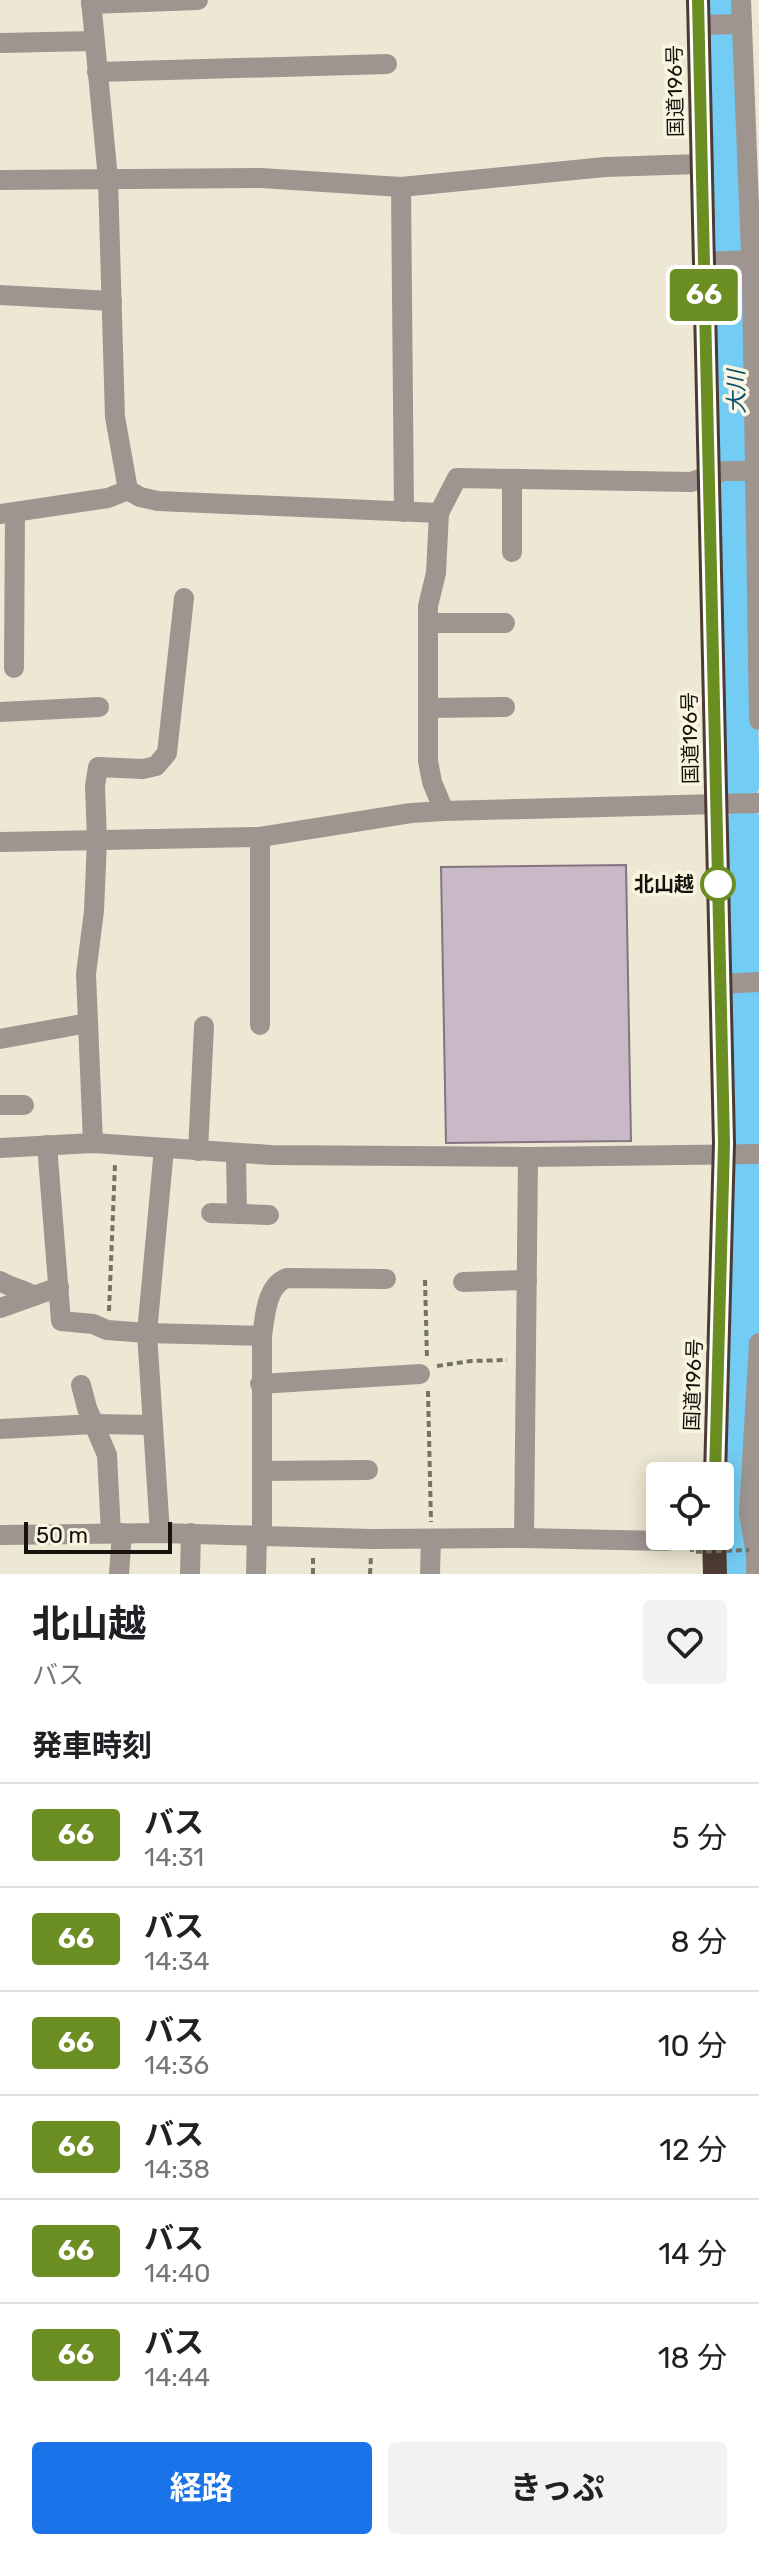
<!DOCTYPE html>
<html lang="ja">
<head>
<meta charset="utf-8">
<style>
  body { margin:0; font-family:Rubik,"Noto Sans JP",sans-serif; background:#f2f2f2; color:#202124; height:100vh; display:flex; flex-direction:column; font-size:30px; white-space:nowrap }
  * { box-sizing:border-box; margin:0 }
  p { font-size:26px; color:#757577 }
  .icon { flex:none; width:44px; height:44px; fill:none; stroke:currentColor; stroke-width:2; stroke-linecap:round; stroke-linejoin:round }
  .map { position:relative; height:1574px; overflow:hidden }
  .sheet { display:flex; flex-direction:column; background:#fff; flex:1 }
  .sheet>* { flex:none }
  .badge { padding:0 16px; border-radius:6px; font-size:28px; line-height:52px }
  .tools { position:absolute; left:646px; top:1462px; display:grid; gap:16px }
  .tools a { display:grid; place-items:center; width:88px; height:88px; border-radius:8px; background:#fff; box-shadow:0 4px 20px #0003; font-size:40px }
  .scale { position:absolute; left:24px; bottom:20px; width:148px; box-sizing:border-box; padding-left:8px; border:4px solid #14130c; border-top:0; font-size:22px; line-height:28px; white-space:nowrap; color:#14130c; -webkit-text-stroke:6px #faf5e1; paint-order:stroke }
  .map>.badge { position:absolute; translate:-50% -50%; box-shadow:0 0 0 4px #fff }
  h2 { padding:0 32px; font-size:30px; line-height:72px }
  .round { display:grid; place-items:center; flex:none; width:84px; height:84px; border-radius:8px; background:#f2f2f2 }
  .head { display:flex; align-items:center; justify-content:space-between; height:136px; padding:0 32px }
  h1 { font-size:38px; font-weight:700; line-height:60px }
  .action { display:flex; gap:16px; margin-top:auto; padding:16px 32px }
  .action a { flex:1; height:92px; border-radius:8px; background:#1a73e8; color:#fff; font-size:32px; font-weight:700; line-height:92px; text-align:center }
  .action a+a { background:#f2f2f2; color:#202124 }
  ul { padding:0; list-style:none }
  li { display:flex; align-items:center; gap:24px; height:104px; padding:0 32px; border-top:2px solid #e0e0e0 }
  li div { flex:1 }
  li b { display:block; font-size:30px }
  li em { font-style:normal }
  li .badge { min-width:88px; font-weight:700; text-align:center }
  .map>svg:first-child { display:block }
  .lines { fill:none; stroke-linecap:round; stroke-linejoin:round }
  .river { stroke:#73ccf4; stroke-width:36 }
  .building { fill:#c9b8c6; stroke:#837481; stroke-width:2 }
  .path { stroke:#767366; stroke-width:4; stroke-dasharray:6 4; stroke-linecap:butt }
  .street { stroke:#9e9591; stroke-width:20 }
  .highway { stroke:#4c3b33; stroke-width:24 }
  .path-bridge { stroke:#767366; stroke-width:4; stroke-dasharray:6 4; stroke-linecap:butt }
  .line-casing { stroke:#fff; stroke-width:18 }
  .line { stroke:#6b8e23; stroke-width:12 }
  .stop-dot { fill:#fff; stroke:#6b8e23; stroke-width:4 }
  .labels { text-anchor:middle; stroke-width:7; stroke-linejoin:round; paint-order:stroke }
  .street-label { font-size:20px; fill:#14130c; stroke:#faf5e1 }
  .stop-label { font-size:20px; font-weight:bold; fill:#14130c; stroke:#faf5e1; text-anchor:end }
  .water-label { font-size:22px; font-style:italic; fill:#004f6a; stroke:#faf5e1 }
</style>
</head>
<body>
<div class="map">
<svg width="759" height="1574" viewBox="0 0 759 1574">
  <rect width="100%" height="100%" fill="#ede8d3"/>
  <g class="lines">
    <g class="river">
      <polyline points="724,0 734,242 736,589 742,783"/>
      <polyline points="738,1574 736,1514 752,1116 744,825"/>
    </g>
  </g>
  <polygon class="building" points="626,865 631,1141 446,1143 441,867"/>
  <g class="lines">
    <g class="path">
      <polyline points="425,1280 427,1358"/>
      <polyline points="109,1311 115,1164"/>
      <polyline points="437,1366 471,1361 507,1360"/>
      <polyline points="428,1391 431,1522"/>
      <polyline points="313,1574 313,1555"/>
      <polyline points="370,1574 371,1556"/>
    </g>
    <g class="street">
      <polyline points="91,0 108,179 115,417 128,490 140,497 158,501 439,513 457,478 691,482 724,471 753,471"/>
      <polyline points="741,0 752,281 759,720"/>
      <polyline points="91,4 198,0"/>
      <polyline points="698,25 742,24"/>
      <polyline points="0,43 94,41"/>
      <polyline points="97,72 387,64"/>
      <polyline points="0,180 261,178 401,187 605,167 700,164"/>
      <polyline points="401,187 404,512"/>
      <polyline points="704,262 751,260 759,263"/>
      <polyline points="0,295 112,301"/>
      <polyline points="512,479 512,552"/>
      <polyline points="439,513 436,573 428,606 428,761 432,782 444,811"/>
      <polyline points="0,514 108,498 128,490"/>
      <polyline points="428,623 505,623"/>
      <polyline points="14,668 15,512"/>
      <polyline points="428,708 505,707"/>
      <polyline points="0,712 99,707"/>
      <polyline points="260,837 260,1025"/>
      <polyline points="0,842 260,837 411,813 444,811 759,803"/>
      <polyline points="719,984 759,982"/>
      <polyline points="0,1039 88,1023"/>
      <polyline points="0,1105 24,1105"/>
      <polyline points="93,1143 86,974 94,911 97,840 95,786 98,767 143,769 156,766 167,753 184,598"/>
      <polyline points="47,1145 61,1321 93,1324 107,1330 147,1333 262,1336"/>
      <polyline points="0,1148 93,1143 271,1155 528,1157 759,1154"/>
      <polyline points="198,1151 204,1026"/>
      <polyline points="236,1153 237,1214"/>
      <polyline points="211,1213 269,1215"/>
      <path d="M0,1281c11,7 23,8 34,15"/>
      <polyline points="463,1282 527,1280"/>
      <polyline points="0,1308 59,1287"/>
      <polyline points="260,1384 420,1374"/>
      <polyline points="81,1385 87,1408 107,1455 111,1533"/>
      <polyline points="0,1429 94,1424 153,1425"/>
      <polyline points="262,1471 368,1470"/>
      <polyline points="160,1533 147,1333 164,1148"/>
      <path d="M262,1534v-198c3,-19 4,-51 25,-58l99,1"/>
      <polyline points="0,1535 160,1533 371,1539 524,1538 664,1541 714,1536"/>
      <polyline points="524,1538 528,1157"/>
      <polyline points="119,1574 122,1533"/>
      <polyline points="190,1574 191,1533"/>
      <polyline points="256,1574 257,1534"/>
      <polyline points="430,1574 431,1539"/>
      <polyline points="756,1574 756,1555 749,1513 759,1343"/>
    </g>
    <g class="highway">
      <polyline points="698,0 724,1143 715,1476"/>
      <polyline points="714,1536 715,1574"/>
    </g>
    <polyline class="path-bridge" points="691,1536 692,1552 749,1550"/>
  </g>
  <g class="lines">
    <defs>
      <polyline id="line" points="698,0 724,1143 715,1476"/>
    </defs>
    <use href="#line" class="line-casing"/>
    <use href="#line" class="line"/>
  </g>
  <circle class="stop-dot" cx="718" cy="884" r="16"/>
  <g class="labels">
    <g class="street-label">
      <text transform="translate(675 91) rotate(-91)" y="7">国道196号</text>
      <text transform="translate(690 738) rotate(-91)" y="7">国道196号</text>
      <text transform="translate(693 1385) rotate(-88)" y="7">国道196号</text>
    </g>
    <g class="stop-label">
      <text x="694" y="891">北山越</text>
    </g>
    <g class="water-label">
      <text transform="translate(736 392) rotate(-91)" y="8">大川</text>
    </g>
  </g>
</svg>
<div class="tools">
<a><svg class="icon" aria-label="locate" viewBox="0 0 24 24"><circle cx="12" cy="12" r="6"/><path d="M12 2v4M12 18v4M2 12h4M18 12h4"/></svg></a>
</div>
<div class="scale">50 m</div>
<b class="badge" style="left:704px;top:295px;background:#6b8e23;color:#fff">66</b>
</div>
<section class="sheet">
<div class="head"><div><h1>北山越</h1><p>バス</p></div><a class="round"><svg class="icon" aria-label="heart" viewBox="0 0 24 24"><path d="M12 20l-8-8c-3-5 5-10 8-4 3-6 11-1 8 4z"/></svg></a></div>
<h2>発車時刻</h2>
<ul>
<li><span class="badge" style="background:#6b8e23;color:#fff">66</span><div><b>バス</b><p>14:31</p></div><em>5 分</em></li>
<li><span class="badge" style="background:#6b8e23;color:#fff">66</span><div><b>バス</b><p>14:34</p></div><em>8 分</em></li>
<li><span class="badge" style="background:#6b8e23;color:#fff">66</span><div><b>バス</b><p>14:36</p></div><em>10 分</em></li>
<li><span class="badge" style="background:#6b8e23;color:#fff">66</span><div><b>バス</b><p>14:38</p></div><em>12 分</em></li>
<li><span class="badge" style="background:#6b8e23;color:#fff">66</span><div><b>バス</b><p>14:40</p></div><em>14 分</em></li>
<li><span class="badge" style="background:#6b8e23;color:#fff">66</span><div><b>バス</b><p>14:44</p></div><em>18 分</em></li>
</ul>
<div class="action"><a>経路</a><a>きっぷ</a></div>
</section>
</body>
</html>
